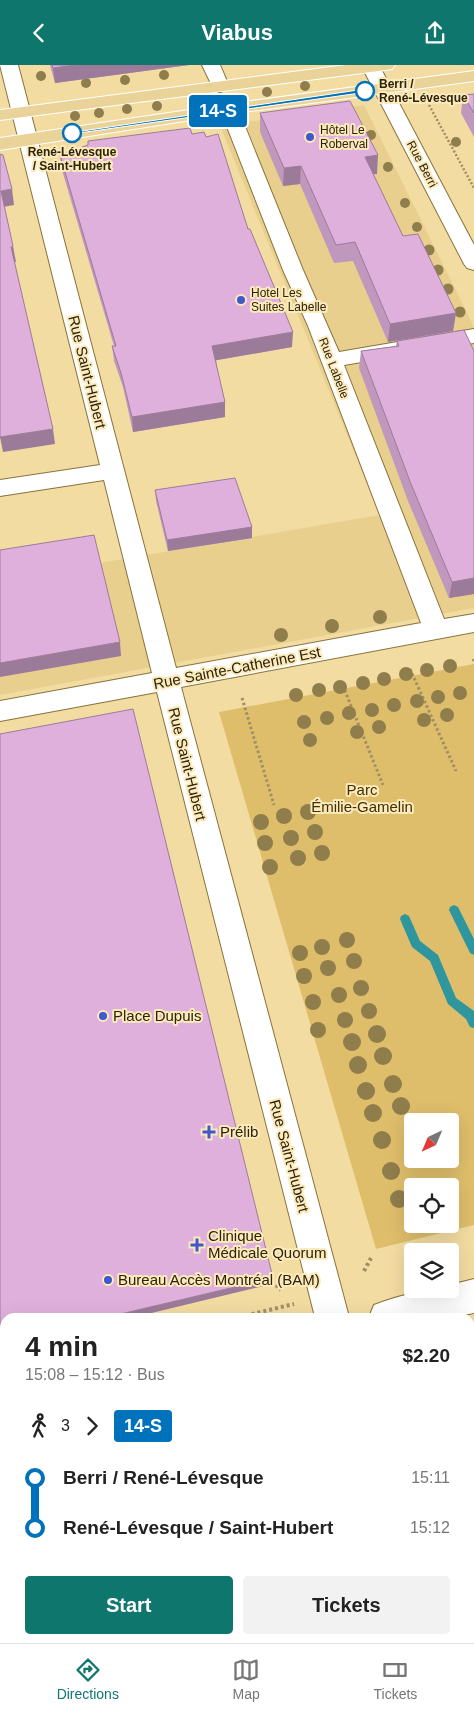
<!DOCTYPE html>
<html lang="en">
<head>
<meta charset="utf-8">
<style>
  body { margin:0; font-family:Helvetica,sans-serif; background:#f2f2f2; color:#222; height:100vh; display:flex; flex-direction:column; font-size:19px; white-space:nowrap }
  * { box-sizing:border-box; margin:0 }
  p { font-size:16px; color:#767676 }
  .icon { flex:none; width:28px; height:28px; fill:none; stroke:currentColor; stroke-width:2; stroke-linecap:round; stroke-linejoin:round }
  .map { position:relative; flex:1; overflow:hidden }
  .details { position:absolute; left:0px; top:1248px; width:475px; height:331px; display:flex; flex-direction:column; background:#fff; border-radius:15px 15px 0 0; box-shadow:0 5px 20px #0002 }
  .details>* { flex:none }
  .badge { padding:0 10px; border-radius:4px; font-size:18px; line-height:32px }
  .needle { width:32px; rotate:224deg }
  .buttons { position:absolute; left:404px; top:1048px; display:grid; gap:10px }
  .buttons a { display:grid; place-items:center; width:55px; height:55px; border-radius:5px; background:#fff; box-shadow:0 5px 20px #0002; font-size:25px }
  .map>.badge { position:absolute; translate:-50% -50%; box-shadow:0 0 0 2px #fff }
  .legs { display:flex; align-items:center; gap:8px; height:55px; padding:0 25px; font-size:16px }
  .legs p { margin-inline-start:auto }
  .summary { display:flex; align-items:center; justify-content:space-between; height:85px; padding:0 25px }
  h1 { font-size:28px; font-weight:600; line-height:38px }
  .cta { display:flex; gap:10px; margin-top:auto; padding:10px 25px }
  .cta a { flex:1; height:58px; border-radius:5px; background:#0f766e; color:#fff; font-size:20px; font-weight:600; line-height:58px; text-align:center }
  .cta a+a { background:#f2f2f2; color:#222 }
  ul { padding:0 25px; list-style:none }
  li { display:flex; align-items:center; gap:18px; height:50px; font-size:19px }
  li i { display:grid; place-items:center; width:8px; height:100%; margin:0 6px; background:currentColor }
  li i::after { content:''; width:12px; height:12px; margin:-6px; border:4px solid; border-radius:50%; background:#fff }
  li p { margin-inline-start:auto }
  li:first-child i { background:linear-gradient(#0000 50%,currentColor 0) }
  li:last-child i { background:linear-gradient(currentColor 50%,#0000 0) }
  header { display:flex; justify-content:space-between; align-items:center; height:65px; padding:0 25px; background:#0f766e; color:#fff; font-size:22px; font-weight:600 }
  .tab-bar { display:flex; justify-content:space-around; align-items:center; height:70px; border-top:1px solid #e0e0e0; background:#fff; font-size:14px; color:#767676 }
  .tab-bar a { display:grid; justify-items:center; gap:2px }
  .tab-bar .active { color:#0f766e }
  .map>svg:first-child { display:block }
  .built { fill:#e9cf8d }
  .green { fill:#dfbe6b; fill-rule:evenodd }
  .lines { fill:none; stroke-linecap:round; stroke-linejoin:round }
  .stream { fill:#30969d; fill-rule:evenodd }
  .minor-casing { stroke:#88733b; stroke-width:2 }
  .major-casing { stroke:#fff; stroke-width:2 }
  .path-far2 { stroke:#a08f64; stroke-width:2.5; stroke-dasharray:2 2; stroke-linecap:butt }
  .path-far1 { stroke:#a08f64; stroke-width:3; stroke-dasharray:2.5 2.5; stroke-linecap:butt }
  .path { stroke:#a08f64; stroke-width:4; stroke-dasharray:3 3; stroke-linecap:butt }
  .minor { fill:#fff; fill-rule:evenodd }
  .major { fill:#e9d398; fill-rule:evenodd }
  .tree { fill:#907d4c }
  .wall { fill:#c097bd }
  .shaded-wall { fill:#9c7b9a }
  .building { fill:#dfb0dc; stroke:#9c7b9a }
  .line-1 { fill:#0072bc; stroke:#fff }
  .stop-1-dot { fill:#fff; stroke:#0072bc; stroke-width:2.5 }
  .poi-dot { fill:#3d59cb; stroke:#fceabb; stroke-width:2 }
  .labels { text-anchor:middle; stroke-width:4; stroke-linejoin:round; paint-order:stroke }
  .far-stop-label { font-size:12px; font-weight:bold; fill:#2c230c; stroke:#fceabb; text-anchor:start }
  .far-poi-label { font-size:12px; fill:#2c230c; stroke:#fceabb; text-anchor:start }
  .far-street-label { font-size:12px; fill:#2c230c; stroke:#fceabb }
  .street-label { font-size:15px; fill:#2c230c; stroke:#fceabb }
  .park-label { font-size:15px; fill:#3f3005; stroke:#fceabb }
  .poi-label { font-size:15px; fill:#2c230c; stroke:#fceabb; text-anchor:start }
</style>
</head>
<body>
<header><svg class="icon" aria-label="back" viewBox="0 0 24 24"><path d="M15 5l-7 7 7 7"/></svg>Viabus<svg class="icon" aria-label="share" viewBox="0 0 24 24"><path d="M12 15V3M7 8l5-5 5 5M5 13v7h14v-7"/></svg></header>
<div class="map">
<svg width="474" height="1578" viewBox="0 0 474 1578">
  <rect width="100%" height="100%" fill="#f3dca2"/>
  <g class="built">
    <polygon points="364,40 474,262 474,543 0,630 0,515 380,450 220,61"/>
    <polygon points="5,1385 5,1574 125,1574 109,1578 0,1578 0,1386"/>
  </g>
  <path class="green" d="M474,599v561l-98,24 -157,-537zM450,1056v38h-38v-38zM450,1121v38h-38v-38z"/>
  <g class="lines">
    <g class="stream">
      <polygon points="454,840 458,842 474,874 474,890 470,888 449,845 450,842"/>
      <polygon points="405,849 409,851 420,876 438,890 456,933 474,946 474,963 470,962 466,954 448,939 430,896 412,882 400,854 401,851"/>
    </g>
    <defs>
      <g id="minor">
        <polygon points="0,0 18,0 176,603 421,558 308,261 283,205 220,44 223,40 229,39 235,40 238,44 303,205 339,287 474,264 474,278 344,300 444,554 474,549 474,567 181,622 349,1252 315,1252 157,627 0,656 0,636 152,608 104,415 0,431 0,415 100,400"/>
        <polygon points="202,0 220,0 229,21 226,25 220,26 214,25"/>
        <polygon points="361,0 379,0 474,180 474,205 467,203 464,199"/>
        <path d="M474,1214v34l-20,4h-85l5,-12c23,-9 51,-16 76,-16v-4z"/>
        <polygon points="474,1293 474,1327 470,1328 470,1294"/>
        <polygon points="5,1336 5,1370 0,1371 0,1337"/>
        <polygon points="397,1574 435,1574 436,1578 398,1578"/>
      </g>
      <g id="major">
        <polygon points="346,0 395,0 392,4 386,5 0,55 0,45"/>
        <polygon points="474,6 474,16 229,49 0,85 0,73 229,39"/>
      </g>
    </defs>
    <use href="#minor" class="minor-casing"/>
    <use href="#major" class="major-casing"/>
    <polyline class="path-far2" points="429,40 474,123"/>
    <g class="path-far1">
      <polyline points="473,594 474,596"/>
      <polyline points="410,604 456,706"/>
      <polyline points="341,616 383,720"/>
      <polyline points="242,633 274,740"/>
    </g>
    <g class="path">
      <polyline points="364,1206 371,1193"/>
      <polyline points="276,1220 281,1225"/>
      <polyline points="240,1252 294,1239"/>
      <polyline points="0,1313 5,1312"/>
    </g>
    <use href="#minor" class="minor"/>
    <use href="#major" class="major"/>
  </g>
  <g class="tree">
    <circle cx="164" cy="10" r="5"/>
    <circle cx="41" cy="11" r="5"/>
    <circle cx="125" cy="15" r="5"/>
    <circle cx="86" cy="18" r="5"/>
    <circle cx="305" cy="21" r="5"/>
    <circle cx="267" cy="27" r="5"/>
    <circle cx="220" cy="32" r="5"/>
    <circle cx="157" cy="41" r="5"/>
    <circle cx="127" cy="44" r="5"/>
    <circle cx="99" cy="48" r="5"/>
    <circle cx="75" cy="51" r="5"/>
    <circle cx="371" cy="70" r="5"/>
    <circle cx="456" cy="77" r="5"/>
    <circle cx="388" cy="102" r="5"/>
    <circle cx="405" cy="138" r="5"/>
    <circle cx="417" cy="162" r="5"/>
    <circle cx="429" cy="185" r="5.5"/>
    <circle cx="438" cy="205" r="5.5"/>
    <circle cx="448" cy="224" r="5.5"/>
    <circle cx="460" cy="247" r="5.5"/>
    <circle cx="380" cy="552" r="7"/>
    <circle cx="332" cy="561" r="7"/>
    <circle cx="281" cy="570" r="7"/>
    <circle cx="450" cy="601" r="7"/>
    <circle cx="427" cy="605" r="7"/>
    <circle cx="406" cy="609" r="7"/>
    <circle cx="384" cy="614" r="7"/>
    <circle cx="363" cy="618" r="7"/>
    <circle cx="340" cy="622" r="7"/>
    <circle cx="319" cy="625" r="7"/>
    <circle cx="460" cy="628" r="7"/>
    <circle cx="296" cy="630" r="7"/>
    <circle cx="438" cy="632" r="7"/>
    <circle cx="417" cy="636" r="7"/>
    <circle cx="394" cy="640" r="7"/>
    <circle cx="372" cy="645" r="7"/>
    <circle cx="349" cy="648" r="7"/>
    <circle cx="447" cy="650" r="7"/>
    <circle cx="327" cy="653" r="7"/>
    <circle cx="424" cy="655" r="7"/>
    <circle cx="304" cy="657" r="7"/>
    <circle cx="379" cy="662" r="7"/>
    <circle cx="357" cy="667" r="7"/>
    <circle cx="310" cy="675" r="7"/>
    <circle cx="308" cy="747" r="8"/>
    <circle cx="284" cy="751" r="8"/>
    <circle cx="261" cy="757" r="8"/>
    <circle cx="315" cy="767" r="8"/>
    <circle cx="291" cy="773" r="8"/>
    <circle cx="265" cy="778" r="8"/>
    <circle cx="322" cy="788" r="8"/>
    <circle cx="298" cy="793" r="8"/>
    <circle cx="270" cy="802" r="8"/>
    <circle cx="347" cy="875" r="8"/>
    <circle cx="322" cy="882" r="8"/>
    <circle cx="300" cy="888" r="8"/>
    <circle cx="354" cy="896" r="8"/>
    <circle cx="328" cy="903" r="8"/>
    <circle cx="304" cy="911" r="8"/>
    <circle cx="361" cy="923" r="8"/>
    <circle cx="339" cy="930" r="8"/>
    <circle cx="313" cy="937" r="8"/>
    <circle cx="369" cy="946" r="8"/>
    <circle cx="345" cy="955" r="8"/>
    <circle cx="318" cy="965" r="8"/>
    <circle cx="377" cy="969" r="9"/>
    <circle cx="352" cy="977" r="9"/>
    <circle cx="383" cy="991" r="9"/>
    <circle cx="358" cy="1000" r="9"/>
    <circle cx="393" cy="1019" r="9"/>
    <circle cx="366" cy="1026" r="9"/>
    <circle cx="401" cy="1041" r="9"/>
    <circle cx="373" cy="1048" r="9"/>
    <circle cx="382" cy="1075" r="9"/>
    <circle cx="391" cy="1106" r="9"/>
    <circle cx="399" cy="1134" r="9"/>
  </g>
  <g class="wall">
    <polygon points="50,0 189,0 55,18"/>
    <polygon points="474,29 474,72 461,48 463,30"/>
    <polygon points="260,48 377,109 373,109 403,171 456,248 453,266 388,277 353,196 334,198 300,119 283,121 260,67"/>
    <polygon points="192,69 206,72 248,164 292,282 216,295 225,352 133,367 123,322 114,296 112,281 114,281 62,105 60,90"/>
    <polygon points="397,276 474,286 474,529 449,533 408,436 359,303 361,286 396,281"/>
    <polygon points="155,425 252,462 252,473 168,486 156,436"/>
    <polygon points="472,1350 474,1350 474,1367 470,1352"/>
  </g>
  <g class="shaded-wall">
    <polygon points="75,0 189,0 55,18 53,3"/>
    <polygon points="378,90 377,109 364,110 365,92"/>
    <polygon points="301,101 300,119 283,121 284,103"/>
    <polygon points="12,124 14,140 3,142 1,126"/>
    <polygon points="13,181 16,197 13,197 11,182"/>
    <polygon points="456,248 453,266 388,277 390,259"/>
    <polygon points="293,267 292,282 212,296 212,281"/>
    <polygon points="225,337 225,352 133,367 132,352"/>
    <polygon points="53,364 55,379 3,387 0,372"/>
    <polygon points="252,462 252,473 168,486 167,475"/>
    <polygon points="474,513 474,529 449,533 452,517"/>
    <polygon points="120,577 121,591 0,612 0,598"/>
    <polygon points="273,1213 272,1219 135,1252 108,1252"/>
    <polygon points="5,1278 5,1284 0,1285 0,1279"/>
  </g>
  <g class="building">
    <polygon points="52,0 75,0 53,3"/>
    <polygon points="474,29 474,48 463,30"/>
    <polygon points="350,36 378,90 365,92 403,171 418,169 456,248 390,259 355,177 336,180 301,101 284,103 260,48"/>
    <polygon points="190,63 192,69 204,67 206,72 218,69 248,164 250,164 293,267 212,281 225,337 132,352 121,308 112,281 116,281 60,90 88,80 88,76"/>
    <polygon points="0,89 3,90 12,124 1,126 13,181 11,182 53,364 0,372"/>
    <polygon points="464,265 474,286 474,513 452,517 411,419 361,286 399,281 397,276"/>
    <polygon points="235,413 252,462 167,475 155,425"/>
    <polygon points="94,470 120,577 0,598 0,485"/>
    <polygon points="133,644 273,1213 108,1252 5,1252 5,1278 0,1279 0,669"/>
    <polygon points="472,1350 474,1350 474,1358"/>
    <polygon points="5,1404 5,1458 0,1421 0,1406"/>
    <polygon points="21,1574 69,1574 52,1578 21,1578"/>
    <polygon points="91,1574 172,1574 173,1578 91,1578"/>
    <polygon points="269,1574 360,1574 361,1578 262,1578 270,1576"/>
  </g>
  <polygon class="line-1" points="365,24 367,25 367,27 72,69 69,68"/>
  <g class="stop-1-dot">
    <circle cx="365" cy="26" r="9"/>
    <circle cx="72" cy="68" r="9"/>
  </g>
  <g class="poi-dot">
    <circle cx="310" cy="72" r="5"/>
    <circle cx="241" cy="235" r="5"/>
    <circle cx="103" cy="951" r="5"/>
    <path d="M206.5 1059.5h5v5h5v5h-5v5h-5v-5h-5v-5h5z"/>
    <path d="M194.5 1172.5h5v5h5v5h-5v5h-5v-5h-5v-5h5z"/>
    <circle cx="108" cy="1215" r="5"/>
  </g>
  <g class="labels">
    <g class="far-stop-label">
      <text x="379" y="23">Berri /<tspan x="379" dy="14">René-Lévesque</tspan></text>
      <text x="72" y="91" text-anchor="middle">René-Lévesque<tspan x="72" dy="14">/ Saint-Hubert</tspan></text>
    </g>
    <g class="far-poi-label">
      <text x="320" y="69">Hôtel Le<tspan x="320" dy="14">Roberval</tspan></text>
      <text x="251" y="232">Hotel Les<tspan x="251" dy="14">Suites Labelle</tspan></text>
    </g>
    <g class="far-street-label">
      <text transform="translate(422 99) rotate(62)" y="4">Rue Berri</text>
      <text transform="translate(334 303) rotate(69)" y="4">Rue Labelle</text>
    </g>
    <g class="street-label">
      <text transform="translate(87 307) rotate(76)" y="5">Rue Saint-Hubert</text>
      <text transform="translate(237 603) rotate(-11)" y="5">Rue Sainte-Catherine Est</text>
      <text transform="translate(187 699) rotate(76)" y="5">Rue Saint-Hubert</text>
      <text transform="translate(289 1091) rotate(75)" y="5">Rue Saint-Hubert</text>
    </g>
    <g class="park-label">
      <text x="362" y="730">Parc<tspan x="362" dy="17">Émilie-Gamelin</tspan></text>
    </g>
    <g class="poi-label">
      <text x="113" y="956">Place Dupuis</text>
      <text x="220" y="1072">Prélib</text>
      <text x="208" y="1176">Clinique<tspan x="208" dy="17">Médicale Quorum</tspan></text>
      <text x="118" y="1220">Bureau Accès Montréal (BAM)</text>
    </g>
  </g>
</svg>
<div class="buttons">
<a><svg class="needle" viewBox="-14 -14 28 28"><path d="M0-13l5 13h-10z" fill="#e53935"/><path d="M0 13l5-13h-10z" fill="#767676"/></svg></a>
<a><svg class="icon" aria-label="locate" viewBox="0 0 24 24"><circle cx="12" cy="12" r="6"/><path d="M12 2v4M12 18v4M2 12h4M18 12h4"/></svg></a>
<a><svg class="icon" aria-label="layers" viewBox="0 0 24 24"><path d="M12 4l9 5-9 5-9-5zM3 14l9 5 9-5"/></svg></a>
</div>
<b class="badge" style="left:218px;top:46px;background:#0072bc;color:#fff">14-S</b>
<section class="details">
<div class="summary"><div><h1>4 min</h1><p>15:08 – 15:12 · Bus</p></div><b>$2.20</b></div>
<div class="legs"><svg class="icon" aria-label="walk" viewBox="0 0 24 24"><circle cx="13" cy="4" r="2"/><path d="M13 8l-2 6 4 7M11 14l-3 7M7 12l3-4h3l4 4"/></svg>3<svg class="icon" aria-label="forward" viewBox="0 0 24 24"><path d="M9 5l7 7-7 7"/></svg><b class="badge" style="background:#0072bc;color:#fff">14-S</b></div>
<ul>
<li><i style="color:#0072bc"></i><b>Berri / René-Lévesque</b><p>15:11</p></li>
<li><i style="color:#0072bc"></i><b>René-Lévesque / Saint-Hubert</b><p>15:12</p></li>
</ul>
<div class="cta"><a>Start</a><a>Tickets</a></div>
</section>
</div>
<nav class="tab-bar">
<a class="active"><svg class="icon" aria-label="directions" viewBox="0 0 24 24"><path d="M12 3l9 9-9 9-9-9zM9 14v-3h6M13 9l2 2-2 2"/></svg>Directions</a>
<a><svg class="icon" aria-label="map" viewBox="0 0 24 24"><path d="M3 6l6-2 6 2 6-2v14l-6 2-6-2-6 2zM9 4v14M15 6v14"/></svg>Map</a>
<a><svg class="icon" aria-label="tickets" viewBox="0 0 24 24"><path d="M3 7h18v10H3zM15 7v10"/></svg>Tickets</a>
</nav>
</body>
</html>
